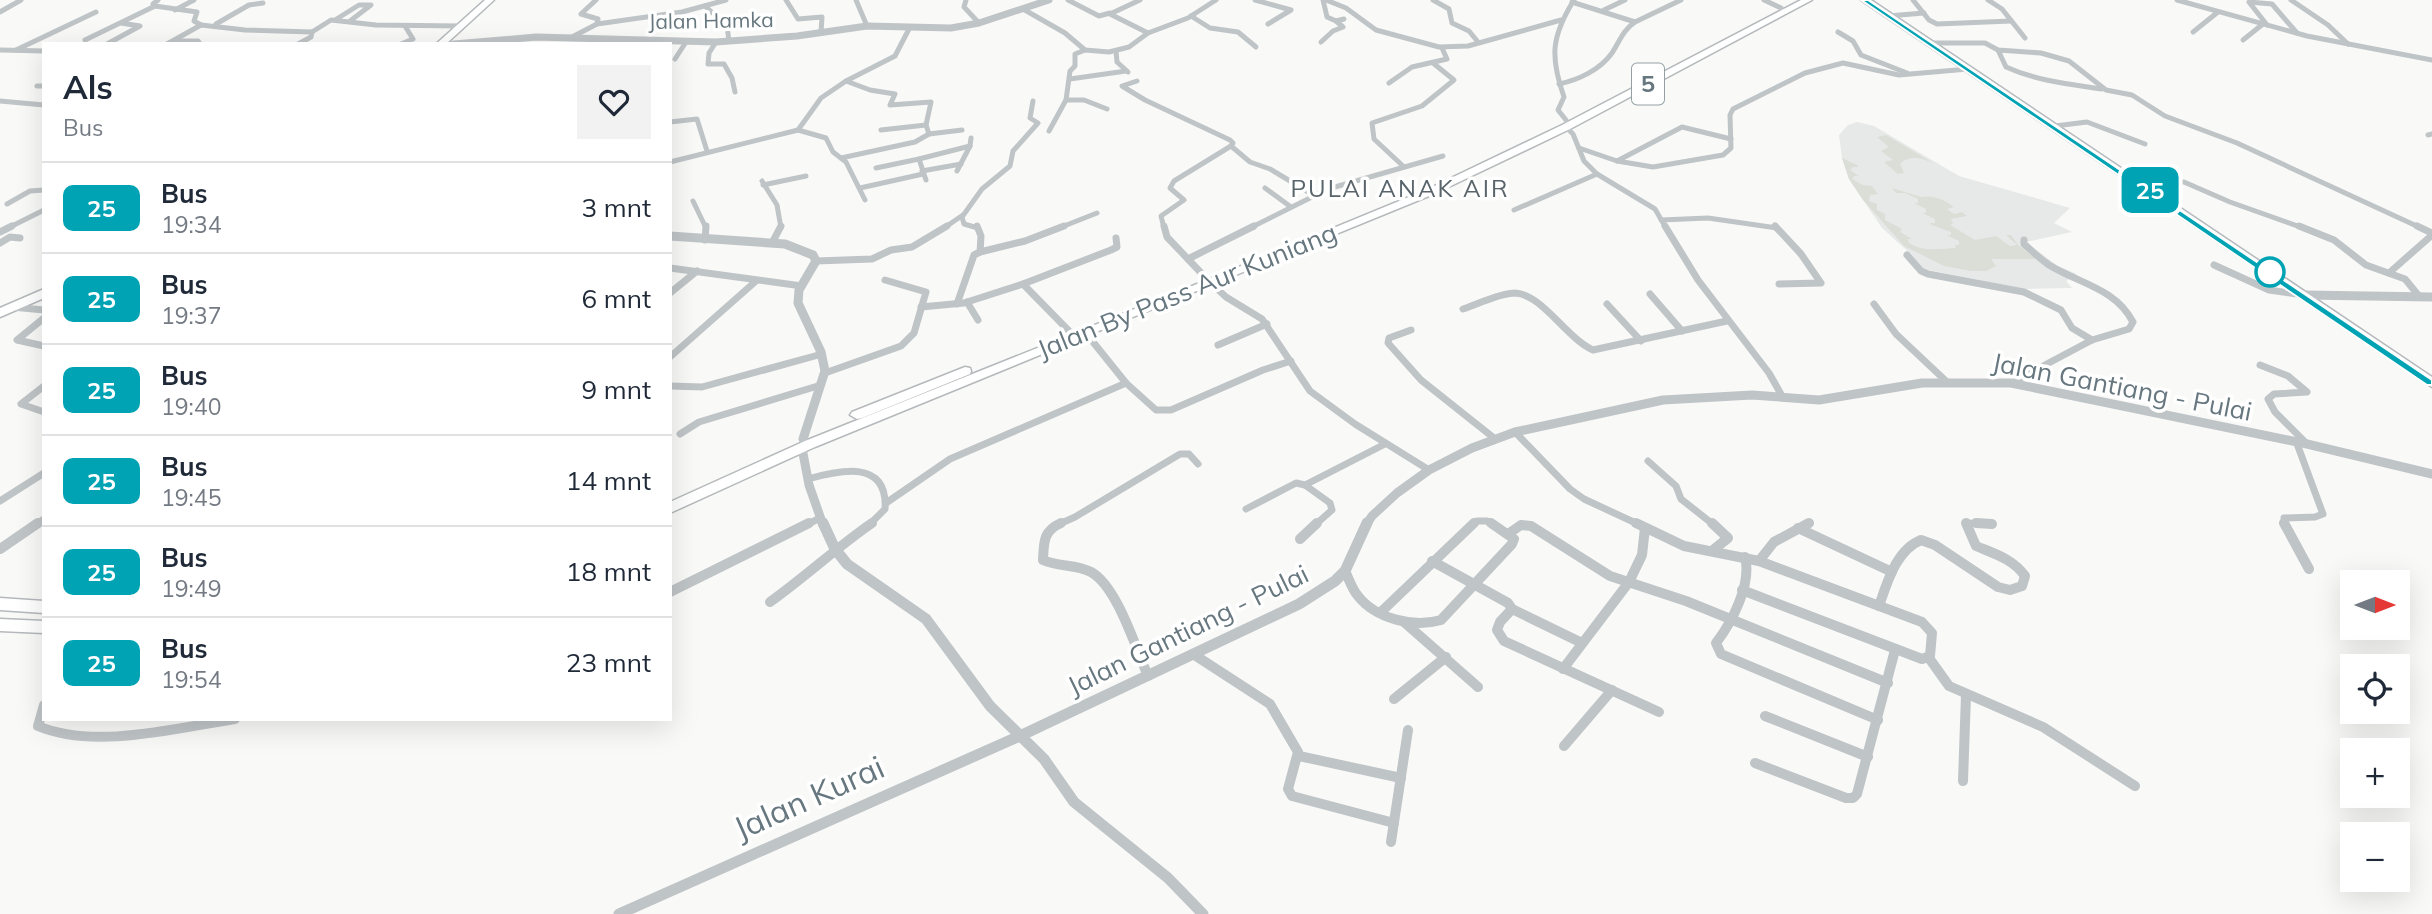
<!DOCTYPE html>
<html lang="id">
<head>
<meta charset="utf-8">
<style>
  body { margin:0; font-family:Mulish,sans-serif; background:#f2f2f3; color:#1f2937; height:100vh; display:flex; flex-direction:column; font-size:26px; white-space:nowrap }
  * { box-sizing:border-box; margin:0 }
  p { font-size:23px; color:#747a83 }
  .icon { flex:none; width:38px; height:38px; fill:none; stroke:currentColor; stroke-width:2; stroke-linecap:round; stroke-linejoin:round }
  .map { position:relative; flex:1; overflow:hidden }
  .drawer { position:absolute; left:42px; top:42px; width:630px; height:679px; display:flex; flex-direction:column; background:#fff; border-radius:0px; box-shadow:0 7px 28px #0002 }
  .drawer>* { flex:none }
  .badge { padding:0 14px; border-radius:10px; font-size:24px; line-height:46px }
  .needle { width:46px; rotate:90deg }
  .buttons { position:absolute; left:2340px; top:570px; display:grid; gap:14px }
  .buttons a { display:grid; place-items:center; width:70px; height:70px; border-radius:0px; background:#fff; box-shadow:0 7px 28px #0002; font-size:35px }
  .map>.badge { position:absolute; translate:-50% -50%; box-shadow:0 0 0 4px #fff }
  .round { display:grid; place-items:center; flex:none; width:74px; height:74px; border-radius:0px; background:#f2f2f3 }
  .overview { display:flex; align-items:center; justify-content:space-between; height:119px; padding:0 21px }
  h1 { font-size:33px; font-weight:700; line-height:52px }
  ul { padding:0; list-style:none }
  li { display:flex; align-items:center; gap:21px; height:91px; padding:0 21px; border-top:2px solid #e0e1e3 }
  li div { flex:1 }
  li b { display:block; font-size:26px }
  li em { font-style:normal }
  li .badge { min-width:77px; font-weight:700; text-align:center }
  .map>svg:first-child { display:block }
  .built { fill:#e7e9e8 }
  .green { fill:#daded7 }
  .lines { fill:none; stroke-linecap:round; stroke-linejoin:round }
  .trunk-casing { stroke:#b5b9bc; stroke-width:3 }
  .minor-far2 { stroke:#bfc4c7; stroke-width:5 }
  .minor-far1 { stroke:#bfc4c7; stroke-width:7 }
  .minor { stroke:#bfc4c7; stroke-width:10 }
  .tertiary-far2 { stroke:#bfc4c7; stroke-width:7 }
  .tertiary-far1 { stroke:#bfc4c7; stroke-width:9 }
  .tertiary { stroke:#bfc4c7; stroke-width:11 }
  .trunk { fill:#fff; fill-rule:evenodd }
  .line { fill:#00a3b4; stroke:#fff; stroke-width:2 }
  .stop-dot { fill:#fff; stroke:#00a3b4; stroke-width:3.5 }
  .labels { text-anchor:middle; stroke-width:7; stroke-linejoin:round; paint-order:stroke }
  .far-street-label { font-size:21px; fill:#67777f; stroke:#fff }
  .shield { fill:#fff; stroke:#95a0a5; stroke-width:2 }
  .shield-label { font-size:24px; font-weight:bold; fill:#67777f }
  .far-quarter-label { font-size:24px; letter-spacing:2px; fill:#59646b; stroke:#fff }
  .street-label { font-size:26px; fill:#67777f; stroke:#fff }
  .near-street-label { font-size:32px; fill:#67777f; stroke:#fff }
</style>
</head>
<body>
<div class="map">
<svg width="2432" height="914" viewBox="0 0 2432 914">
  <rect width="100%" height="100%" fill="#f9f9f8"/>
  <polygon class="built" points="1857,122 1874,126 1959,176 2070,208 2054,223 2072,232 2026,242 2058,266 2077,274 2066,281 2072,288 2026,289 1923,269 1912,255 1882,228 1849,179 1842,158 1839,135 1848,125"/>
  <g class="green">
    <path d="M1886,135l49,29c-11,-6 -26,-10 -35,0l4,9 -6,1 -14,-12 9,-2 -12,-9 8,-4 -12,-10z"/>
    <path d="M1842,158l15,7 1,2h-5l-3,3 9,6h-5l-2,3 11,6 9,1 6,8 -8,1 -1,6 8,3v6l8,4v6l17,9 -2,3 12,7h-4l1,4c16,10 31,5 47,5l-1,-3h4v-4l-13,-6h5v-3l-19,-7 -2,-2h5v-4l-13,-6h4v-4l-12,-6h4v-4l-13,-6h-9l-4,-5 29,9c12,-2 22,2 33,10l-7,2 7,5 8,-2 5,4 -16,3 2,5 -3,1 25,15 21,-4 14,10 7,-1 -11,-10h5l7,10 18,14h-45l5,7 -10,5h-15l-27,-5 -40,-20 -41,-46 -14,-21z"/>
  </g>
  <g class="lines">
    <defs>
      <g id="trunk">
        <polygon points="485,0 494,0 446,44 436,44"/>
        <polygon points="1801,0 1812,0 1570,129 1434,194 815,447 670,513 670,502 805,441 1207,280 1426,190 1562,125"/>
        <polygon points="1861,0 1871,0 2432,377 2432,387"/>
        <polygon points="44,289 44,298 0,317 0,308"/>
        <polygon points="965,367 970,368 971,371 970,374 862,418 857,419 850,415 852,412"/>
        <polygon points="0,598 44,601 44,613 0,610"/>
        <polygon points="0,619 44,621 44,633 0,631"/>
      </g>
    </defs>
    <use href="#trunk" class="trunk-casing"/>
    <g class="minor-far2">
      <polyline points="158,0 153,4 155,6 197,12 194,21 201,25"/>
      <polyline points="596,0 581,14 598,19 597,24"/>
      <polyline points="786,0 798,19 822,17 821,32"/>
      <polyline points="856,0 867,26"/>
      <polyline points="966,0 964,7 979,23"/>
      <polyline points="1068,0 1099,16 1110,13"/>
      <polyline points="1140,0 1110,14 1148,33"/>
      <polyline points="1255,0 1291,10 1268,24"/>
      <polyline points="1323,0 1327,17 1336,21 1344,19"/>
      <polyline points="1326,0 1346,8 1376,30 1439,47 1468,46 1561,20"/>
      <polyline points="1433,0 1449,9 1452,23 1469,31 1478,42"/>
      <polyline points="1764,0 1781,8"/>
      <polyline points="1913,0 1929,20 1937,24 2011,21"/>
      <polyline points="1988,0 2002,9 2025,38"/>
      <polyline points="2177,0 2307,36 2432,60"/>
      <polyline points="2291,0 2328,25 2348,44"/>
      <polyline points="1572,2 1635,22 1681,0"/>
      <polyline points="705,6 727,26 729,41"/>
      <polyline points="1023,9 1065,33 1085,50 1109,52 1129,47 1148,33 1188,18 1216,0"/>
      <polyline points="175,10 194,0"/>
      <polyline points="1604,10 1625,0"/>
      <polyline points="0,12 21,0"/>
      <polyline points="1191,16 1210,28 1238,32 1256,47"/>
      <polyline points="1888,16 1924,13"/>
      <polyline points="335,20 359,5 371,5 350,21"/>
      <polyline points="216,24 249,5 263,3"/>
      <polyline points="2267,25 2249,2 2272,4 2297,33"/>
      <polyline points="910,27 895,56 846,81 870,90 895,94 890,105 931,102 926,125 929,134 962,130"/>
      <polyline points="1838,32 1853,41 1861,55 1907,73"/>
      <polyline points="2193,32 2218,12"/>
      <polyline points="572,37 597,24 682,12 726,0"/>
      <polyline points="85,40 155,6"/>
      <polyline points="2243,40 2263,24"/>
      <polyline points="177,41 198,41 200,44"/>
      <polyline points="716,42 709,53 708,64 724,64 732,78 735,92"/>
      <polyline points="1321,42 1333,31 1343,27 1336,21"/>
      <polyline points="1932,43 1985,43 1998,50 2041,53 2069,61 2106,90 2132,95 2165,116 2237,143 2421,228"/>
      <polyline points="107,44 140,26 121,23"/>
      <polyline points="167,44 201,25 245,30 312,32 331,20 376,25 459,26"/>
      <polyline points="298,44 311,37 312,32"/>
      <polyline points="401,44 413,39 405,26"/>
      <polyline points="0,50 44,51"/>
      <polyline points="16,50 96,12"/>
      <path d="M1998,50l8,17c31,14 63,17 96,22"/>
      <polyline points="1116,51 1117,62 1128,72"/>
      <polyline points="675,59 686,42"/>
      <polyline points="1070,79 1126,71"/>
      <polyline points="1137,81 1122,86 1145,100 1230,140 1233,143 1231,146 1250,162 1270,169 1315,196"/>
      <polyline points="1389,83 1412,67 1447,59 1442,48"/>
      <path d="M1559,84c19,-4 41,-14 53,-31 8,-12 10,-22 23,-31"/>
      <polyline points="37,86 44,86"/>
      <polyline points="1066,100 1084,100 1107,109"/>
      <polyline points="0,101 44,105"/>
      <path d="M1566,120l-8,-10 6,-13c-14,-40 -13,-60 10,-97"/>
      <polyline points="670,122 697,119 707,151"/>
      <polyline points="2055,126 2087,122 2145,144"/>
      <polyline points="1566,127 1573,134 1584,161 1597,174 1655,209 1666,228"/>
      <polyline points="798,130 821,98 846,81"/>
      <polyline points="881,130 926,125"/>
      <polyline points="1049,131 1066,100 1070,71 1075,66 1075,54 1085,50"/>
      <polyline points="2428,135 2432,134"/>
      <polyline points="1579,148 1617,161 1653,167 1723,155 1731,148 1730,115 1733,109 1805,73 1843,63 1899,75 1968,69"/>
      <polyline points="841,158 915,142 929,134"/>
      <polyline points="919,159 970,146"/>
      <polyline points="1617,161 1682,127 1731,139"/>
      <polyline points="670,162 798,130 826,138 833,152 846,162 865,200"/>
      <polyline points="1403,166 1374,139 1372,123 1422,106 1454,80 1433,63"/>
      <polyline points="876,168 919,159 926,180"/>
      <polyline points="922,171 961,164"/>
      <polyline points="957,171 970,146 971,138"/>
      <polyline points="762,181 777,205 781,228"/>
      <polyline points="763,185 806,176"/>
      <polyline points="860,188 923,174"/>
      <polyline points="1265,188 1291,207"/>
      <polyline points="2150,190 2173,182 2184,182 2230,202 2303,228"/>
      <polyline points="693,201 706,228"/>
      <polyline points="7,204 30,191 44,190"/>
      <polyline points="1514,210 1597,174"/>
      <polyline points="1661,220 1708,218 1777,228"/>
      <polyline points="8,228 44,210"/>
      <polyline points="944,228 963,215"/>
      <polyline points="978,228 964,224 962,217 982,189 1010,166 1013,151 1038,123 1030,118 1033,101"/>
      <polyline points="1059,228 1097,213"/>
      <polyline points="1164,228 1161,216 1184,200 1170,188 1174,181 1231,146"/>
      <polyline points="1250,228 1328,189 1443,156"/>
    </g>
    <g class="minor-far1">
      <polyline points="1164,226 1167,237 1205,277"/>
      <polyline points="1665,226 1698,280 1769,373 1782,396"/>
      <polyline points="1775,226 1801,254 1821,283 1779,284"/>
      <polyline points="2299,226 2334,240 2366,265 2405,279 2419,296"/>
      <polyline points="2417,226 2432,233"/>
      <polyline points="0,232 12,226"/>
      <polyline points="705,240 706,226"/>
      <polyline points="0,243 10,237 20,238"/>
      <polyline points="772,243 781,226"/>
      <polyline points="980,252 1025,241 1064,226"/>
      <polyline points="1907,255 1921,271 1928,274 2024,292 2061,310 2072,328 2092,340"/>
      <polyline points="1188,259 1254,226"/>
      <polyline points="816,261 872,259 891,250 912,247 947,226"/>
      <polyline points="2214,265 2269,290 2304,295"/>
      <polyline points="670,268 802,286"/>
      <polyline points="2389,273 2432,235"/>
      <polyline points="1211,283 1226,297 1262,319 1310,391 1355,424 1429,470"/>
      <polyline points="670,293 697,271"/>
      <polyline points="1650,294 1682,331"/>
      <polyline points="967,302 978,320"/>
      <polyline points="957,304 974,255 980,252 981,236 977,226"/>
      <polyline points="1607,304 1641,341"/>
      <polyline points="1874,304 1896,334 1947,382"/>
      <polyline points="12,307 44,310"/>
      <polyline points="921,307 964,303 1023,284"/>
      <path d="M1463,309c15,-5 37,-16 52,-16 27,1 51,45 78,57l134,-29"/>
      <polyline points="44,318 17,340 44,346"/>
      <polyline points="1411,330 1389,338 1388,343 1421,380 1494,438"/>
      <polyline points="1069,331 1023,284 1111,250 1117,247 1116,238"/>
      <polyline points="1085,332 1126,383 1156,410 1171,410 1263,370 1291,361"/>
      <polyline points="1218,345 1267,324"/>
      <polyline points="670,357 756,281"/>
      <polyline points="2260,365 2288,376 2307,392 2274,394 2268,399 2275,412 2307,444"/>
      <polyline points="825,373 901,346 914,333 926,292 885,280"/>
      <path d="M2011,383l81,-43 37,-11 4,-7c-18,-34 -53,-38 -84,-57 -9,-6 -17,-14 -25,-21v-4"/>
      <polyline points="44,386 21,404 44,412"/>
      <polyline points="670,386 702,387 822,354"/>
      <polyline points="1515,432 1570,489 1584,499 1640,525"/>
      <polyline points="680,434 699,422 821,385"/>
      <polyline points="1648,461 1676,486 1681,499 1714,525"/>
      <path d="M808,479c32,-9 80,-20 77,30l-16,16"/>
      <polyline points="0,501 44,473"/>
      <polyline points="886,503 950,459 1126,383"/>
      <polyline points="1246,509 1296,483 1305,485"/>
      <polyline points="35,525 44,519"/>
      <polyline points="806,525 820,518"/>
      <polyline points="1057,525 1075,517 1180,454 1189,454 1198,464"/>
      <polyline points="1315,525 1332,510 1330,503 1305,485 1385,444"/>
      <polyline points="1473,525 1477,521 1487,521 1493,525"/>
      <polyline points="1806,525 1810,523"/>
      <polyline points="1966,525 1966,523 1992,524"/>
      <polyline points="2285,525 2284,518 2315,517 2323,514 2296,441"/>
    </g>
    <g class="minor">
      <path d="M1061,523c-18,8 -17,19 -18,37 15,7 33,4 48,12 26,14 45,77 57,104"/>
      <polyline points="1636,523 1684,546 1759,561 1922,622 1932,633 1930,656 1922,659 1742,590"/>
      <polyline points="1976,523 1992,524"/>
      <polyline points="2284,523 2309,569"/>
      <polyline points="1798,528 1892,572"/>
      <polyline points="1508,534 1521,525 1531,526 1610,576 1686,601 1888,683"/>
      <polyline points="1300,539 1317,523"/>
      <polyline points="0,549 38,523"/>
      <polyline points="1712,551 1728,538 1712,523"/>
      <path d="M1745,557c7,27 -13,65 -29,86l5,11 157,66"/>
      <polyline points="1432,561 1508,603 1512,609 1500,622 1497,630 1504,641 1659,712"/>
      <polyline points="1759,561 1774,542 1809,523"/>
      <path d="M1345,571c4,8 7,18 13,25 18,23 56,32 83,24l71,-76 2,-5 -23,-16"/>
      <polyline points="670,592 809,523"/>
      <path d="M770,602c35,-25 66,-54 102,-79"/>
      <path d="M1879,606c8,-23 17,-56 42,-66l14,5 63,42 12,3 12,-4 3,-10c-12,-17 -30,-22 -49,-30l-10,-23"/>
      <polyline points="1512,609 1582,643"/>
      <polyline points="1381,612 1474,523"/>
      <polyline points="1404,622 1478,687"/>
      <polyline points="1193,654 1270,704 1298,752 1288,789 1292,796 1394,823"/>
      <polyline points="1929,658 1949,686 2043,727 2135,786"/>
      <polyline points="1563,669 1629,582 1642,555 1645,528"/>
      <polyline points="1394,699 1446,657"/>
      <path d="M44,705l-6,21c56,24 138,2 197,-7"/>
      <polyline points="1765,716 1868,757"/>
      <polyline points="1564,746 1612,690"/>
      <polyline points="1299,756 1401,778"/>
      <polyline points="1755,763 1846,798 1853,798 1857,794 1895,650"/>
      <polyline points="1963,781 1966,695"/>
      <polyline points="1391,842 1408,730"/>
    </g>
    <polyline class="tertiary-far2" points="454,44 536,37 716,42 797,36 867,26 951,28 979,23 1049,0"/>
    <g class="tertiary-far1">
      <polyline points="670,236 785,244 813,255 816,261 799,290 798,303 821,352 825,371 803,439"/>
      <polyline points="2304,295 2432,297"/>
      <polyline points="802,448 809,485 823,525"/>
      <polyline points="1366,525 1372,516 1397,493 1429,470 1472,448 1515,432 1663,400 1752,395 1819,400 1922,383 2011,383 2307,444 2432,474"/>
    </g>
    <g class="tertiary">
      <polyline points="823,523 835,549 847,564 926,619 990,706 1044,759 1074,802 1168,878 1203,914"/>
      <polyline points="619,914 1022,735 1299,604 1335,581 1345,571 1367,523"/>
    </g>
    <use href="#trunk" class="trunk"/>
  </g>
  <polygon class="line" points="1861,0 1868,0 2432,380 2432,385 2427,385"/>
  <circle class="stop-dot" cx="2270" cy="272" r="14"/>
  <g class="labels">
    <g class="far-street-label">
      <text transform="translate(711 21) rotate(-1)" y="7">Jalan Hamka</text>
    </g>
    <rect class="shield" x="1632" y="63.5" width="32" height="41" rx="5"/>
    <g class="shield-label">
      <text x="1648" y="92">5</text>
    </g>
    <g class="far-quarter-label">
      <text x="1400" y="197">PULAI ANAK AIR</text>
    </g>
    <g class="street-label">
      <text transform="translate(1187 291) rotate(-22)" y="9">Jalan By Pass Aur Kuniang</text>
      <text transform="translate(2122 387) rotate(11)" y="9">Jalan Gantiang - Pulai</text>
      <text transform="translate(1188 630) rotate(-26)" y="9">Jalan Gantiang - Pulai</text>
    </g>
    <g class="near-street-label">
      <text transform="translate(809 798) rotate(-24)" y="11">Jalan Kurai</text>
    </g>
  </g>
</svg>
<div class="buttons">
<a><svg class="needle" viewBox="-14 -14 28 28"><path d="M0-13l5 13h-10z" fill="#e53935"/><path d="M0 13l5-13h-10z" fill="#747a83"/></svg></a>
<a><svg class="icon" aria-label="locate" viewBox="0 0 24 24"><circle cx="12" cy="12" r="6"/><path d="M12 2v4M12 18v4M2 12h4M18 12h4"/></svg></a>
<a>+</a>
<a>−</a>
</div>
<b class="badge" style="left:2150px;top:190px;background:#00a3b4;color:#fff">25</b>
<section class="drawer">
<div class="overview"><div><h1>Als</h1><p>Bus</p></div><a class="round"><svg class="icon" aria-label="heart" viewBox="0 0 24 24"><path d="M12 20l-8-8c-3-5 5-10 8-4 3-6 11-1 8 4z"/></svg></a></div>
<ul>
<li><span class="badge" style="background:#00a3b4;color:#fff">25</span><div><b>Bus</b><p>19:34</p></div><em>3 mnt</em></li>
<li><span class="badge" style="background:#00a3b4;color:#fff">25</span><div><b>Bus</b><p>19:37</p></div><em>6 mnt</em></li>
<li><span class="badge" style="background:#00a3b4;color:#fff">25</span><div><b>Bus</b><p>19:40</p></div><em>9 mnt</em></li>
<li><span class="badge" style="background:#00a3b4;color:#fff">25</span><div><b>Bus</b><p>19:45</p></div><em>14 mnt</em></li>
<li><span class="badge" style="background:#00a3b4;color:#fff">25</span><div><b>Bus</b><p>19:49</p></div><em>18 mnt</em></li>
<li><span class="badge" style="background:#00a3b4;color:#fff">25</span><div><b>Bus</b><p>19:54</p></div><em>23 mnt</em></li>
</ul>
</section>
</div>
</body>
</html>
